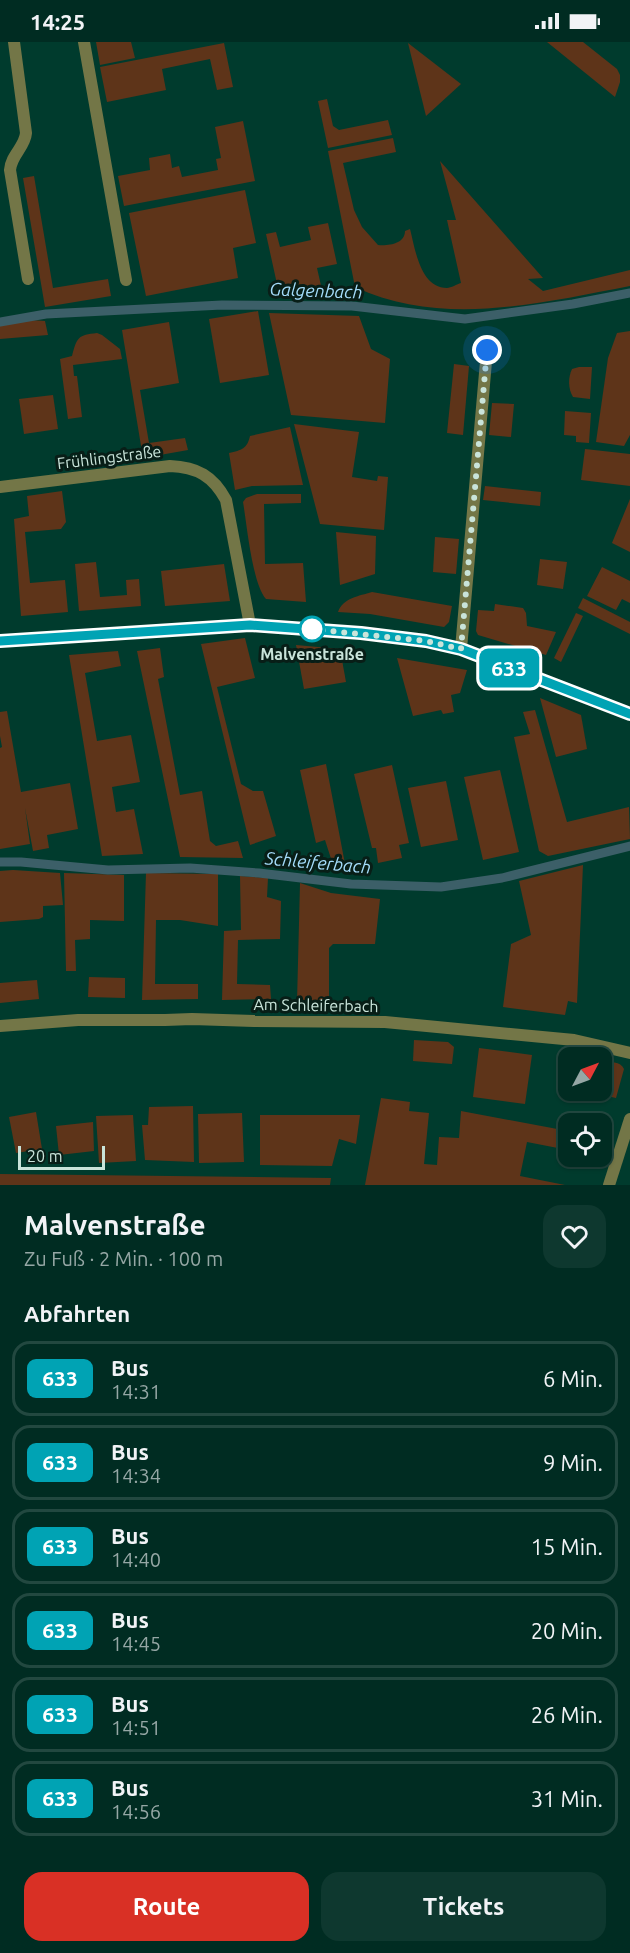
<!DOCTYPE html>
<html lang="de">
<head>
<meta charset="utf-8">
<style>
  body { margin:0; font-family:Ubuntu,sans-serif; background:#0e382f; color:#f1f3f6; height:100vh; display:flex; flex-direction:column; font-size:22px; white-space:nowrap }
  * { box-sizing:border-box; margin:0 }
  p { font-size:20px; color:#95a7a5 }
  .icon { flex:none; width:33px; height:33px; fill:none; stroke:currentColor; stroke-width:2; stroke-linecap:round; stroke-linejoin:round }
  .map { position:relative; height:1143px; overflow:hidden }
  .side { display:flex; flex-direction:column; background:#002c22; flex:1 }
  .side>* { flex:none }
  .badge { padding:0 12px; border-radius:9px; font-size:21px; line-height:39px }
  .needle { width:39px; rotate:49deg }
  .tools { position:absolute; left:558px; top:1005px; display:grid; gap:12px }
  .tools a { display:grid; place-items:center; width:54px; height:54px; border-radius:12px; background:#002c22; box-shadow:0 2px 4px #0004,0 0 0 2px #224840; font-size:30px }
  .scale { position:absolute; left:18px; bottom:15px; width:87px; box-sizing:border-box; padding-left:6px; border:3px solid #c9e4da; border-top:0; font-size:16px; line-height:21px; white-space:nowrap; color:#c9e4da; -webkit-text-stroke:4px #081e17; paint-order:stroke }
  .you { position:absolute; width:30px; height:30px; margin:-15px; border:4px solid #fff; border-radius:50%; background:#1a73e8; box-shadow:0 0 0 9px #1a73e833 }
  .map>.badge { position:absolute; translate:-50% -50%; box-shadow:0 0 0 3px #fff }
  h2 { padding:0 24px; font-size:22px; line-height:54px }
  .round { display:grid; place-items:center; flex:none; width:63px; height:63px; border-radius:18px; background:#0e382f }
  .overview { display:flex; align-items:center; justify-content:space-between; height:102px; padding:0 24px }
  h1 { font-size:28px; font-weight:600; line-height:45px }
  .primary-button { display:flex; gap:12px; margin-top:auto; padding:12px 24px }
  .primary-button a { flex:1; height:69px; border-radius:18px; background:#d93025; color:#fff; font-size:24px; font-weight:600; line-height:69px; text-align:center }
  .primary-button a+a { background:#0e382f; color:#f1f3f6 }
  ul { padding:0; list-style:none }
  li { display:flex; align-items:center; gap:18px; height:75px; margin:0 12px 9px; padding:0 12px; border:3px solid #224840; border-radius:18px }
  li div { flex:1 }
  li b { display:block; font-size:22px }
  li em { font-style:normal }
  li .badge { min-width:66px; font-weight:700; text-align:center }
  .status { display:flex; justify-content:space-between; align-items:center; height:42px; padding:0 30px; background:#002c22; direction:ltr }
  .status svg { height:16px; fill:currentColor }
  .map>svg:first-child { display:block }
  .green { fill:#5e3419 }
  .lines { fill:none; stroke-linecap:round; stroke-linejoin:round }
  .stream { stroke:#3c5f68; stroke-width:9 }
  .street { stroke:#737647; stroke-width:12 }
  .line-casing { stroke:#fff; stroke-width:14 }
  .line { stroke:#00a3b4; stroke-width:9 }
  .walk { stroke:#c9e4da; stroke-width:6; stroke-dasharray:0 10.8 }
  .stop-dot { fill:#fff; stroke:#00a3b4; stroke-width:3 }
  .labels { text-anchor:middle; stroke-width:6; stroke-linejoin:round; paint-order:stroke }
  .street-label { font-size:16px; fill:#c9e4da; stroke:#081e17 }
  .stop-label { font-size:16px; font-weight:bold; fill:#c9e4da; stroke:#081e17 }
  .water-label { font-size:18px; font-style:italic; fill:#a4dcfa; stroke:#081e17 }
</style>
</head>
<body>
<div class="status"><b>14:25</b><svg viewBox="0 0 49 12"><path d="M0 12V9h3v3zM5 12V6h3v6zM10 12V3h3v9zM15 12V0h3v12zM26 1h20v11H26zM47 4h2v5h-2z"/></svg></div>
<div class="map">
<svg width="630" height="1143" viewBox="0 0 630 1143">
  <rect width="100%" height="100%" fill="#003b2d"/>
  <g class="green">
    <polygon points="96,0 131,0 135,16 100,23"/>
    <polygon points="547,0 583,0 617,27 620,33 620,40 615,55"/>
    <polygon points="224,1 233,45 217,48 210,17 162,27 166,48 107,60 100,25"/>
    <polygon points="408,1 461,42 426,74"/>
    <polygon points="327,57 333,84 339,88 388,78 392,93 328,106 318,59"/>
    <polygon points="243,79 255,139 124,164 118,134 150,128 149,116 170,112 172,126 179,124 182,135 218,128 216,117 221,116 215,85"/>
    <path d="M393,96l3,14 -53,11 11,47 8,17 16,18c10,1 27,-1 27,-14l5,-2c5,19 10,59 37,59 4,0 10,-4 14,-5l-14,-63h9l-16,-59 103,117 -15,1 15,12 87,-21v16c-90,17 -187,42 -275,1l-27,-136z"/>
    <polygon points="34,134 53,246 108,237 111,254 45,265 23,136"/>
    <polygon points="245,148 256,201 233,206 238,236 146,254 129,171"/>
    <polygon points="328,181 337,222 317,226 322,248 277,242 266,192 276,190 280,205 311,198 308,185"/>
    <polygon points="258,269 269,333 220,341 209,277"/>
    <polygon points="269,271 359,274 371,307 390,317 385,381 291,373"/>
    <polygon points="0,276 45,279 48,293 0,297"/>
    <polygon points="169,280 179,341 140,348 149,401 185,396 188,408 143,416 122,288"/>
    <polygon points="630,289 630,393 624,404 596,400 608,316 617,291"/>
    <path d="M97,291l5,2 18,14 2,10 -49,6 1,11h3l5,41 -14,2 -8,-60 12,-3c5,-19 6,-21 25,-23z"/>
    <polygon points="454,322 469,324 463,393 447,391"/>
    <path d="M579,325h13l-2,32 -17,-2c-5,-8 -5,-20 -1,-28z"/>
    <polygon points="53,353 58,387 24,392 19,357"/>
    <polygon points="492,361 514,362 511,395 489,393"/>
    <polygon points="565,369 591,371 589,401 576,400 576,394 564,393"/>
    <polygon points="294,382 359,390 352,435 377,439 378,434 388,435 384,488 320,482"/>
    <path d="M290,385l13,58 -51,1 -17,4 -6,-37c13,-3 18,-4 21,-17z"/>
    <polygon points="585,407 630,412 630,444 581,438"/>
    <polygon points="485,444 541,450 540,464 483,458"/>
    <polygon points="62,449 66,480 61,487 25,490 30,541 65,538 68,570 21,574 14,477 29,474 27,454"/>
    <path d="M257,452h44v9l-37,1 1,60 38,-1 3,39 -40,-3c-14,-16 -19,-74 -23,-97l3,-4z"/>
    <polygon points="630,457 630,510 612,501"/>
    <polygon points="336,490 376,494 375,532 340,543"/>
    <polygon points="435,495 459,497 456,532 433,530"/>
    <polygon points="540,517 567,520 563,547 537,543"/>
    <polygon points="96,520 100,555 127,553 126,538 139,537 141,564 79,569 75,522"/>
    <polygon points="224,522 230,559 165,564 161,529"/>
    <polygon points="602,525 630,539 630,561 622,557 616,568 587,554"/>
    <path d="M372,550l80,14 -3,16 -5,5 -74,-13 -32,-2c5,-14 21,-16 34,-20z"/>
    <polygon points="583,556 630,580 630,592 578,566"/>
    <polygon points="495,562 523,566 526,571 527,584 556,590 546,613 478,593 476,589 478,568 494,569"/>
    <polygon points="576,571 583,574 561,620 554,616"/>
    <polygon points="245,596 255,636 217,645 241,742 253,749 263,749 276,794 250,803 201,602"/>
    <polygon points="296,603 340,607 346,640 304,647"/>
    <polygon points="160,606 164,635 158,637 180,753 202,749 210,799 216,804 238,799 243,816 180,815 137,609"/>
    <polygon points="118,609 121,624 85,631 97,699 131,693 140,740 112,745 116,770 134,767 143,812 102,814 69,613"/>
    <polygon points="397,616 467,628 460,651 451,653 454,670 443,672 441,668 413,674"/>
    <polygon points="540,656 581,673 587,707 556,715"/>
    <polygon points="535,668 567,780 629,765 630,797 548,814 539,809 514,695 530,692 523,670"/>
    <polygon points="7,669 21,750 70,741 78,787 47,793 49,806 33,809 25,766 30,802 0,807 0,706 2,705 0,694 0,670"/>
    <polygon points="326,722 345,822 334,826 325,798 316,801 300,728"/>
    <polygon points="392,723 409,801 399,803 402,816 378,821 376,806 372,806 354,732"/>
    <polygon points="500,728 519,810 483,818 464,735"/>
    <polygon points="446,739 458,798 421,805 408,746"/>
    <polygon points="583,823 577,961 568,959 565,973 503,965 511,902 531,893 519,839"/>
    <polygon points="13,828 60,831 63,863 43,864 43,875 39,877 0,880 0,829"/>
    <polygon points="64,831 124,833 124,879 90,878 90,897 75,898 76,929 66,929"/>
    <polygon points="146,831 218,832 218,884 180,878 156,878 155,942 198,942 198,957 142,958"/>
    <polygon points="240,834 268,836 267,855 281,859 280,897 238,898 237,942 270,943 271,957 222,958 224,889 241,888"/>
    <polygon points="300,841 331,851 380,857 375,902 333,902 329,906 329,961 297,960"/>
    <polygon points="89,935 125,936 125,956 88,955"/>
    <polygon points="37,938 39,957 0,961 0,941"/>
    <polygon points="414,998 448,1000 454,1005 452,1022 413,1019"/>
    <polygon points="479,1006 532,1013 525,1062 473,1055"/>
    <path d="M602,1019c7,1 19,0 22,8l-8,29 -27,-6 1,-1 12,-1z"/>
    <polygon points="381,1056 410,1060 409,1069 429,1071 424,1122 437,1123 439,1095 459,1096 461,1069 568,1089 568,1108 527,1100 520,1134 565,1143 365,1143"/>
    <polygon points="193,1064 194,1120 145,1118 142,1083 148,1083 149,1065"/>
    <polygon points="36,1070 42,1107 16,1111 9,1075"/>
    <polygon points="242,1071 244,1120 199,1121 198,1072"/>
    <polygon points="133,1073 136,1119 99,1121 96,1074"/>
    <polygon points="260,1073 360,1073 356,1102 339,1097 332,1124 260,1123"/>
    <polygon points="93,1080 94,1109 59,1113 56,1084"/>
    <polygon points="0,1132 331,1136 330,1143 0,1143"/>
  </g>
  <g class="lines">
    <g class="stream">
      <polyline points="0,280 46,272 222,263 352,264 465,277 573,262 630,251"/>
      <polyline points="0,820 21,820 108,828 190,826 259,831 351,842 441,845 502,836 630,804"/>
    </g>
    <g class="street">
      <path d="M14,0l12,91c-1,14 -15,22 -16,37l18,109"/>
      <polyline points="84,0 126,238"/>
      <path d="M0,445l170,-21c27,1 43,10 56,34l24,125"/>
      <polyline points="0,599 250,583 361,591 426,599 461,607 630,672"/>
      <polyline points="461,607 487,308"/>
      <polyline points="0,984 78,978 165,978 192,977 254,979 385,980 574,998 630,1011"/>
      <polyline points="609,1143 630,1077"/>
    </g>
  </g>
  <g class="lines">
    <defs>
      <polyline id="line" points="0,599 250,583 361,591 426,599 461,607 630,672"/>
    </defs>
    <use href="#line" class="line-casing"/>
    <use href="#line" class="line"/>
    <polyline class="walk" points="312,587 426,599 461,607 487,308"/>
  </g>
  <circle class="stop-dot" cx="312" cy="587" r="12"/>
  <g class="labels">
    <g class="street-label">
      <text transform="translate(109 415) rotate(-7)" y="6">Frühlingstraße</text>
      <text transform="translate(316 963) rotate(1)" y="6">Am Schleiferbach</text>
    </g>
    <g class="stop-label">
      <text x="312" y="618">Malvenstraße</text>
    </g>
    <g class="water-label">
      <text transform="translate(316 249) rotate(2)" y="6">Galgenbach</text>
      <text transform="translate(318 821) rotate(5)" y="6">Schleiferbach</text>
    </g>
  </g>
</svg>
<div class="tools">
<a><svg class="needle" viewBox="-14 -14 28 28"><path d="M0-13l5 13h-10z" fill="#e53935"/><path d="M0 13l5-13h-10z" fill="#95a7a5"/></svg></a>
<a><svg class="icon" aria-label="locate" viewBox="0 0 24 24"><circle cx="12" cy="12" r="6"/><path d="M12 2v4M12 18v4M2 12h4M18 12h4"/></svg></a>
</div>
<div class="scale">20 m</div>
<div class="you" style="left:487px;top:308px"></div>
<b class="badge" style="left:509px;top:626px;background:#00a3b4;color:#fff">633</b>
</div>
<section class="side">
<div class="overview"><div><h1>Malvenstraße</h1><p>Zu Fuß · 2 Min. · 100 m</p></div><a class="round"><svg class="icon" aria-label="heart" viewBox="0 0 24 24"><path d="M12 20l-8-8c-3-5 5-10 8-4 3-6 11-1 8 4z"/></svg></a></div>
<h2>Abfahrten</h2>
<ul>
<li><span class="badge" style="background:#00a3b4;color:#fff">633</span><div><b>Bus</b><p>14:31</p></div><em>6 Min.</em></li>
<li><span class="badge" style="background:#00a3b4;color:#fff">633</span><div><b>Bus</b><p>14:34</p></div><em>9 Min.</em></li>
<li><span class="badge" style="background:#00a3b4;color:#fff">633</span><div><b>Bus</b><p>14:40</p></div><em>15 Min.</em></li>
<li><span class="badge" style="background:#00a3b4;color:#fff">633</span><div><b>Bus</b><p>14:45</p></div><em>20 Min.</em></li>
<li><span class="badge" style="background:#00a3b4;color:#fff">633</span><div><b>Bus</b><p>14:51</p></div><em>26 Min.</em></li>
<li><span class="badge" style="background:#00a3b4;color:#fff">633</span><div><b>Bus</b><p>14:56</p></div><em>31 Min.</em></li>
</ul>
<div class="primary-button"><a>Route</a><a>Tickets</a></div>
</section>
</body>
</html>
